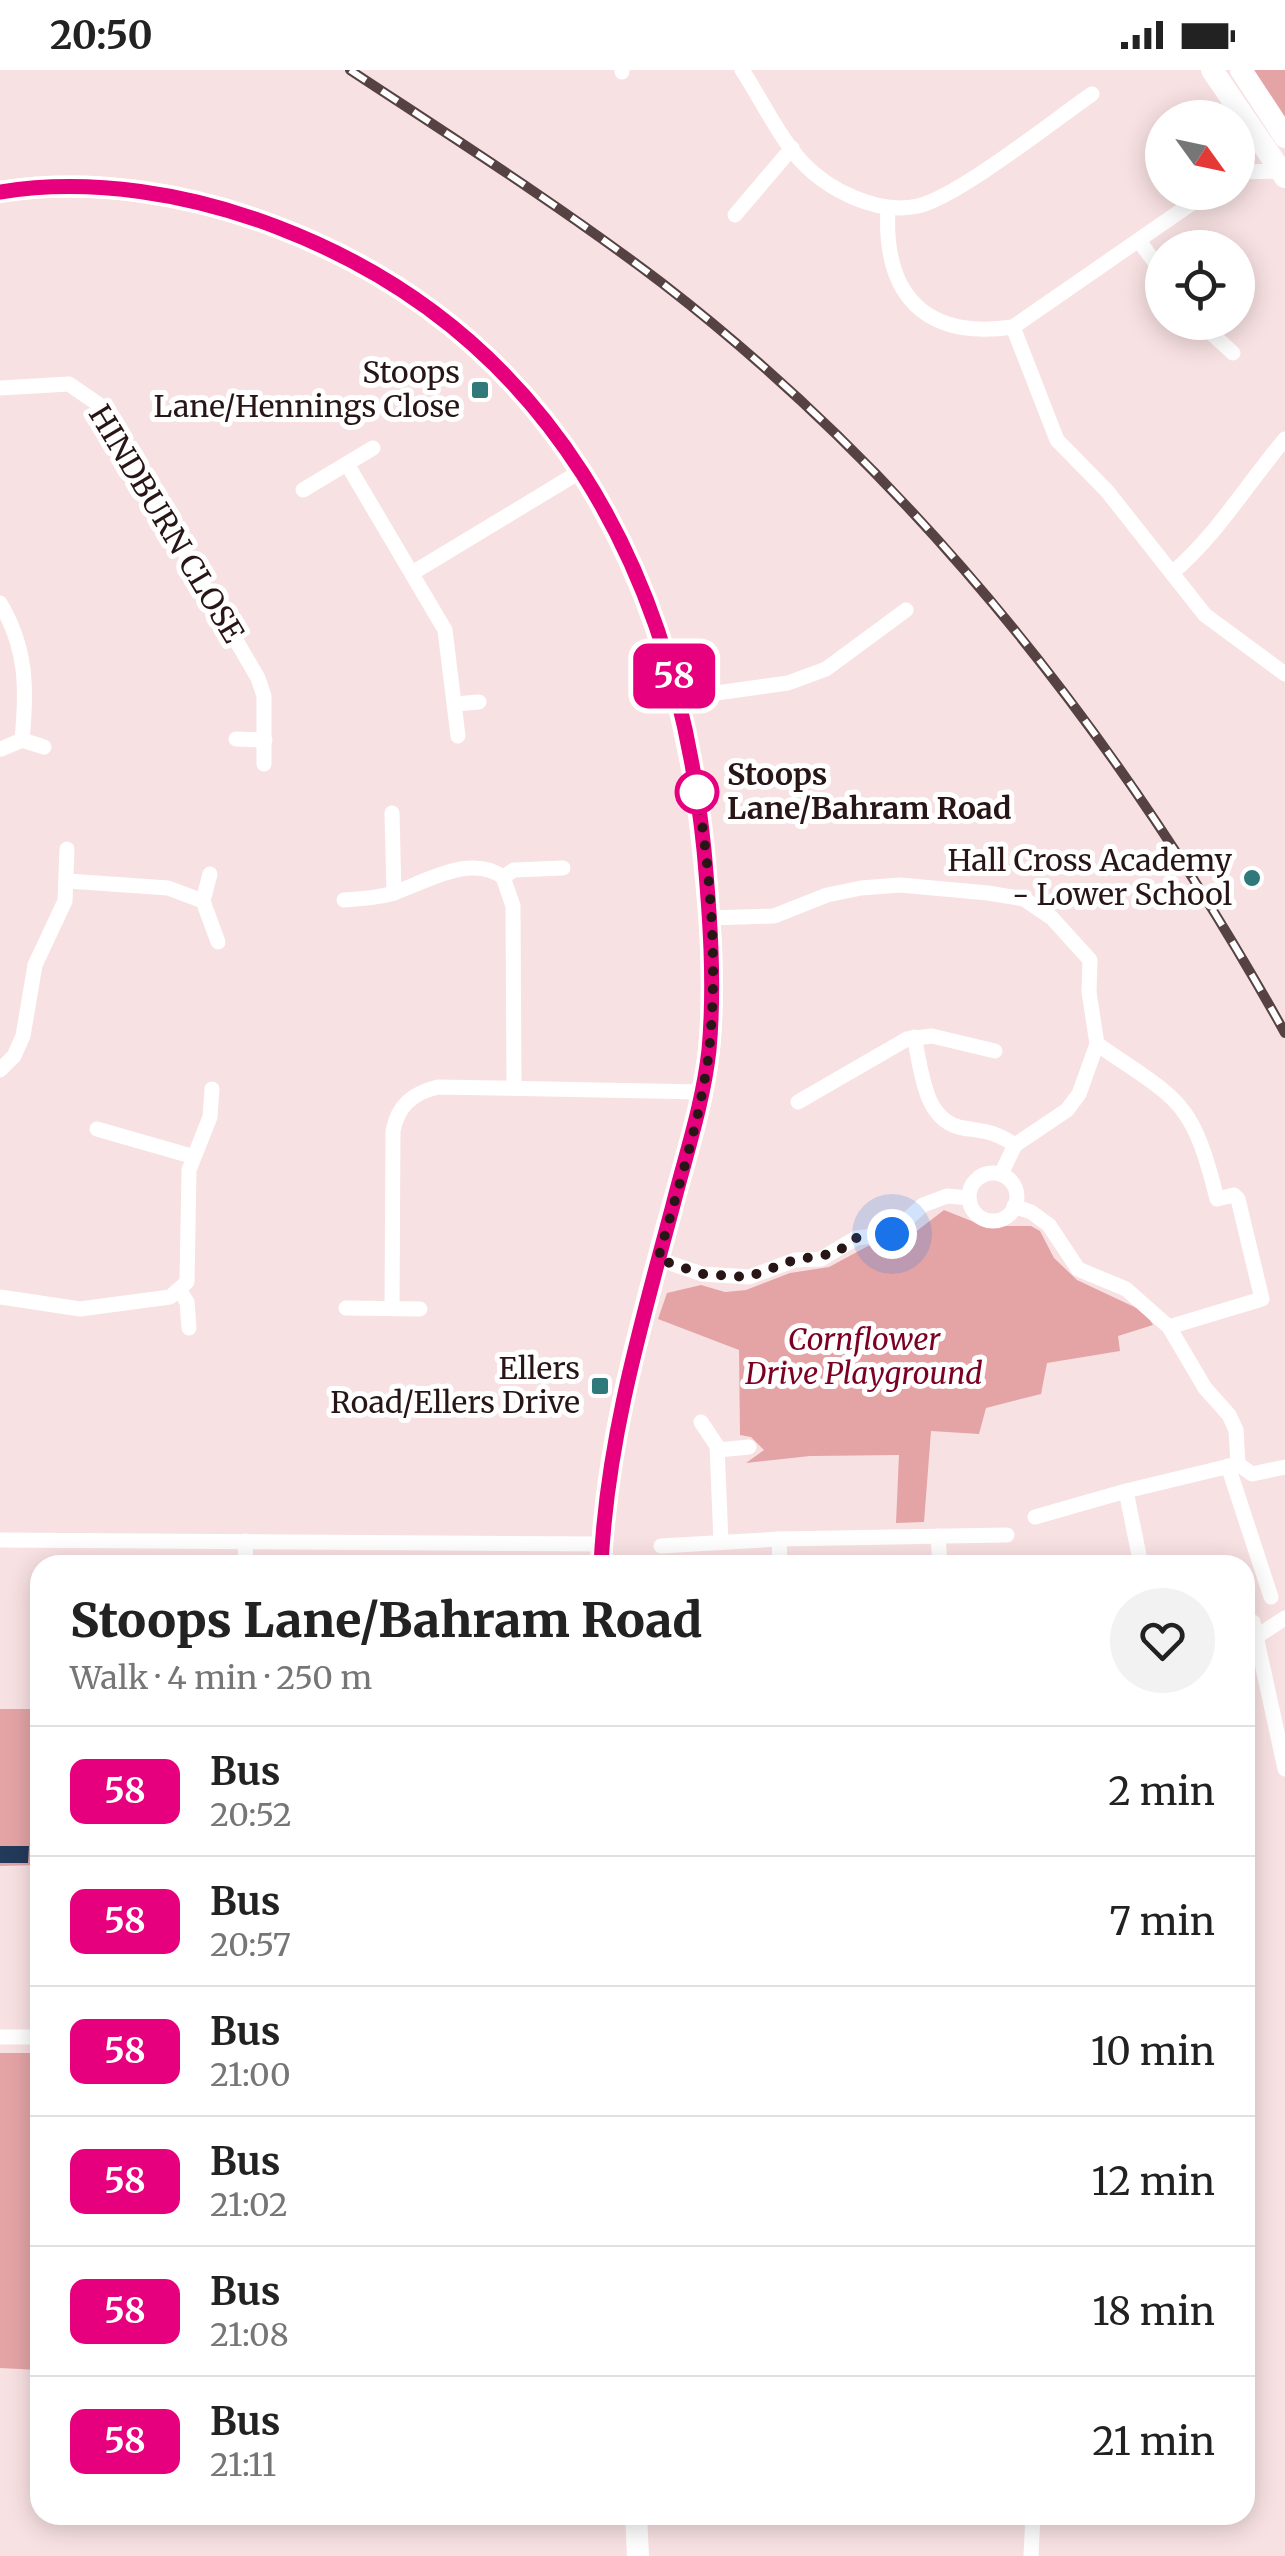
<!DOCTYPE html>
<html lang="en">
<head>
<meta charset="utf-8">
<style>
  body { margin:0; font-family:Merriweather,serif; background:#f2f2f2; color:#222; height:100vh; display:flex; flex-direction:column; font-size:38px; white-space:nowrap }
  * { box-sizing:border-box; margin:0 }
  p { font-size:32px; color:#767676 }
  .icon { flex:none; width:55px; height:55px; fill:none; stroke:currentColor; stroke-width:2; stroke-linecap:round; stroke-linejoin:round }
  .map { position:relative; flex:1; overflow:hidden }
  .sheet { position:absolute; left:30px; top:1485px; width:1225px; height:970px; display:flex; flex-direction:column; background:#fff; border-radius:30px; box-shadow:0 5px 25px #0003 }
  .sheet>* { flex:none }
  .badge { padding:0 20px; border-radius:15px; font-size:35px; line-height:65px }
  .needle { width:65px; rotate:123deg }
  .fabs { position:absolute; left:1145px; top:30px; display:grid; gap:20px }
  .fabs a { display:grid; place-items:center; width:110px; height:110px; border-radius:50%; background:#fff; box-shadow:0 5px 25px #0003; font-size:50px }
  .you { position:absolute; width:50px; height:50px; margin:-25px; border:8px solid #fff; border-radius:50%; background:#1a73e8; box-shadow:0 0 0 15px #1a73e833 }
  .map>.badge { position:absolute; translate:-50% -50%; box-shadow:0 0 0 5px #fff }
  .round { display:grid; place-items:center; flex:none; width:105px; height:105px; border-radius:52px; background:#f2f2f2 }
  .overview { display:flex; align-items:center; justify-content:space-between; height:170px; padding:0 40px }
  h1 { font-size:48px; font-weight:800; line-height:75px }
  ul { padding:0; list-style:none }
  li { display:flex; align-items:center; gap:30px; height:130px; padding:0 40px; border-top:2px solid #e0e0e0 }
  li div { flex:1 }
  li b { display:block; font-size:38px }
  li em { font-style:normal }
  li .badge { min-width:110px; font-weight:700; text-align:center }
  .status { display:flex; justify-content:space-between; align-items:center; height:70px; padding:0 50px; background:#fff; direction:ltr }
  .status svg { height:28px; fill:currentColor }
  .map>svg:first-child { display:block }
  .park { fill:#e4a4a6 }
  .building { fill:#233a5a }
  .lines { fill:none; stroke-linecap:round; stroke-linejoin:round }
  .street { stroke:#fff; stroke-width:15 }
  .secondary { stroke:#fff; stroke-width:22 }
  .rail-casing { stroke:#564243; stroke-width:10 }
  .rail { stroke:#fff; stroke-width:6; stroke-dasharray:19; stroke-linecap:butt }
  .line-casing { stroke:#fff; stroke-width:22 }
  .line { stroke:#e6007e; stroke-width:15 }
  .walk { stroke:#281516; stroke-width:10; stroke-dasharray:0 18 }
  .poi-dot { fill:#2f797a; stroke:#fff; stroke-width:4 }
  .stop-dot { fill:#fff; stroke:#e6007e; stroke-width:5 }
  .labels { text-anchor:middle; stroke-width:10; stroke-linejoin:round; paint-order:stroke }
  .poi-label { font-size:30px; fill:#281516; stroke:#fff; text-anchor:end }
  .street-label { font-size:30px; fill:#281516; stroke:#fff }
  .stop-label { font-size:30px; font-weight:bold; fill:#281516; stroke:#fff; text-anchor:start }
  .park-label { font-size:30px; font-style:italic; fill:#7c0022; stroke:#fff }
</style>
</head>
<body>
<div class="status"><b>20:50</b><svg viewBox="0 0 49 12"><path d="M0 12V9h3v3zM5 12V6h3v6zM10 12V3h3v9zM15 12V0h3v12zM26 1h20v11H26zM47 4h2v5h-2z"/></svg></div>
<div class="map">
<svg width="1285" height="2486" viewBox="0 0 1285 2486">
  <rect width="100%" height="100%" fill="#f8e1e2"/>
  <g class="park">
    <polygon points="1241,0 1285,0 1285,67"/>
    <polygon points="944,1140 984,1156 1031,1156 1040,1161 1054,1188 1077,1210 1145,1242 1153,1255 1118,1266 1120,1281 1047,1293 1041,1324 986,1338 979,1364 931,1361 924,1452 896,1453 899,1385 810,1386 746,1393 764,1380 751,1367 740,1365 739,1280 658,1249 667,1223 701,1215 725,1222 746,1220 790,1203 829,1197 868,1176 905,1170"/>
    <polygon points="0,1639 40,1639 40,1795 0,1796"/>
    <polygon points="0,1983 40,1983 40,2300 0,2298"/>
  </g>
  <polygon class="building" points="0,1776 29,1776 28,1793 0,1793"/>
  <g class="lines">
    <g class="street">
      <path d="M742,0c19,29 36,65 59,91 27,29 76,54 117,45 41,-10 135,-85 174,-112"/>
      <polyline points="622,2 622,0"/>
      <polyline points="1238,102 1280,101"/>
      <polyline points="1238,102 1251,62"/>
      <path d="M888,138c-5,86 36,132 125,119l195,-135"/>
      <polyline points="735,145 792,78"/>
      <polyline points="1139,171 1162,202"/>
      <polyline points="1199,252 1233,283"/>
      <polyline points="1013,257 1057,370 1107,421 1205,545 1285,604"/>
      <polyline points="0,318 69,314 98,334 258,608 264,626 264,694"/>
      <polyline points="347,394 445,560 458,666"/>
      <polyline points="303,420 373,378"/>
      <polyline points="414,502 581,401"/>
      <path d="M1172,503c45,-38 75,-89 113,-134"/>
      <path d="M0,533c27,45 27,86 22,137"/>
      <polyline points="680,628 788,613 826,599 906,540"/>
      <polyline points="455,634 479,632"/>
      <polyline points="236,669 265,670"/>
      <polyline points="1,679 22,670 44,677"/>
      <polyline points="392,743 394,823"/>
      <polyline points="503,807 514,800 563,798"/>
      <polyline points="68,811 168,818 203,831 210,804"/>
      <path d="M344,830c16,-1 31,-2 47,-6 33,-11 79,-41 112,-17l10,29 1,182"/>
      <polyline points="203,831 218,872"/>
      <polyline points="710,848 774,846 827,825 861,818 900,815 988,823 1024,829 1052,848 1090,890 1089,922 1097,974 1079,1024 1067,1040 1015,1075 1001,1104"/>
      <path d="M914,967c8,33 9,84 49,91 25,4 30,3 52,17"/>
      <path d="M1097,974c82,57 95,54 120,155l17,-4 4,4 24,100 -93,28"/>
      <polyline points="0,1000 14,986 23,966 35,895 65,831 67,779"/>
      <polyline points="798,1032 907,969 932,966 995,981"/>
      <polyline points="97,1059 191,1086"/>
      <circle cx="993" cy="1127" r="24"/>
      <polyline points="1014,1136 1031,1142 1049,1155 1078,1199 1126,1219 1169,1257 1205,1318 1229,1345 1236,1360 1238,1394"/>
      <polyline points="658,1189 702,1204 749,1207 795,1190 821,1189 856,1168 891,1164 923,1135 947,1126 969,1128"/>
      <polyline points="180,1221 187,1232 189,1258"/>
      <polyline points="0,1227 80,1239 170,1227 187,1212 189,1100 210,1047 212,1019"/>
      <polyline points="346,1238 420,1239"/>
      <path d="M392,1238l1,-177c5,-26 20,-38 45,-44l264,5"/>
      <polyline points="701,1352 717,1376 721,1472"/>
      <polyline points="718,1380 749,1377"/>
      <polyline points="1238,1394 1252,1404 1285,1397"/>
      <polyline points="1228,1396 1271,1527"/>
      <polyline points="1035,1447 1126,1421"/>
      <polyline points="938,1466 940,1495"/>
      <polyline points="0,1470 602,1474"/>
      <polyline points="245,1471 246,1495"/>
      <polyline points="661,1476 779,1469"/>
      <polyline points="780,1495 779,1469 1007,1465"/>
      <polyline points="1141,1495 1126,1421 1238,1394"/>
      <polyline points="1253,1552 1285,1699"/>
      <polyline points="1256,1567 1285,1548"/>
      <polyline points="0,1967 40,1967"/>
      <polyline points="1031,2486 1033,2445"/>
    </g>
    <g class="secondary">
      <polyline points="1212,0 1285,107"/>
      <polyline points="1241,0 1285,67"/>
      <path d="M0,122c92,-15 191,2 277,35 273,104 398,345 426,623 7,66 13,135 6,200 -6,57 -25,113 -40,168 -31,115 -63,227 -68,347"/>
      <polyline points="636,2445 638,2486"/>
    </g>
    <defs>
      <path id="rail" d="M350,0c105,69 212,137 312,213 262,202 463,463 623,750"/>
    </defs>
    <use href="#rail" class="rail-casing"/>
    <use href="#rail" class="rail"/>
  </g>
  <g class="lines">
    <defs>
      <path id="line" d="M0,122c91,-15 191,2 277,35 273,104 399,345 427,623 6,66 11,134 5,200 -6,54 -24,107 -37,159 -32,119 -65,233 -71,356"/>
    </defs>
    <use href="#line" class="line-casing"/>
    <use href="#line" class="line"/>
    <path class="walk" d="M697,722c14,82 21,176 12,259 -9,71 -32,140 -51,208l44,15 46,3 46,-17 42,-7 20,-15 36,-4"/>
  </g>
  <g class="poi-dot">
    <rect x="470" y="310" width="20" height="20" rx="5"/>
    <circle cx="1252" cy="808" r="10"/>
    <rect x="590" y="1306" width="20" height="20" rx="5"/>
  </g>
  <circle class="stop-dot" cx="697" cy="722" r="20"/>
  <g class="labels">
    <g class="poi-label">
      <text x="460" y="313">Stoops<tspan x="460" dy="34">Lane/Hennings Close</tspan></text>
      <text x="1232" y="801">Hall Cross Academy<tspan x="1232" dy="34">- Lower School</tspan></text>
      <text x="580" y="1309">Ellers<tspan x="580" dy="34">Road/Ellers Drive</tspan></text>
    </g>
    <g class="street-label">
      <text transform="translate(166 454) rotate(59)" y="10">HINDBURN CLOSE</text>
    </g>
    <g class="stop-label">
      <text x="727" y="715">Stoops<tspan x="727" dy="34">Lane/Bahram Road</tspan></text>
    </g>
    <g class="park-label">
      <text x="864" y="1280">Cornflower<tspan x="864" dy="34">Drive Playground</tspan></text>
    </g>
  </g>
</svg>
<div class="fabs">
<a><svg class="needle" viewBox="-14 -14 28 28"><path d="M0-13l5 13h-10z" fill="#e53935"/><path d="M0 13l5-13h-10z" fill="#767676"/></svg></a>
<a><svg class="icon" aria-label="locate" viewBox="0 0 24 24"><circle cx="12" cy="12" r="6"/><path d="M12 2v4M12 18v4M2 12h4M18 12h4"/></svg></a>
</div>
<div class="you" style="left:892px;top:1164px"></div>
<b class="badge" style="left:674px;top:606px;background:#e6007e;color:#fff">58</b>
<section class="sheet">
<div class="overview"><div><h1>Stoops Lane/Bahram Road</h1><p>Walk · 4 min · 250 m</p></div><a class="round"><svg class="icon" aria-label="heart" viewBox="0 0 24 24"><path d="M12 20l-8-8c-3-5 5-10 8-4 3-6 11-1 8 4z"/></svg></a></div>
<ul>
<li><span class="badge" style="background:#e6007e;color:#fff">58</span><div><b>Bus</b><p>20:52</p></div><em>2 min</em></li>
<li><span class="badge" style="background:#e6007e;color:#fff">58</span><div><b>Bus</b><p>20:57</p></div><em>7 min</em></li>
<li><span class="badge" style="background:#e6007e;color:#fff">58</span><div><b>Bus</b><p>21:00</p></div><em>10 min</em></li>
<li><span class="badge" style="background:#e6007e;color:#fff">58</span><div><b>Bus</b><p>21:02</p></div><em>12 min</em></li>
<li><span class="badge" style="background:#e6007e;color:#fff">58</span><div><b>Bus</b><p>21:08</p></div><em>18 min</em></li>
<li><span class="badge" style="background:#e6007e;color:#fff">58</span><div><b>Bus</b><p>21:11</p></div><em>21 min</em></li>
</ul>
</section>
</div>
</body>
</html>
